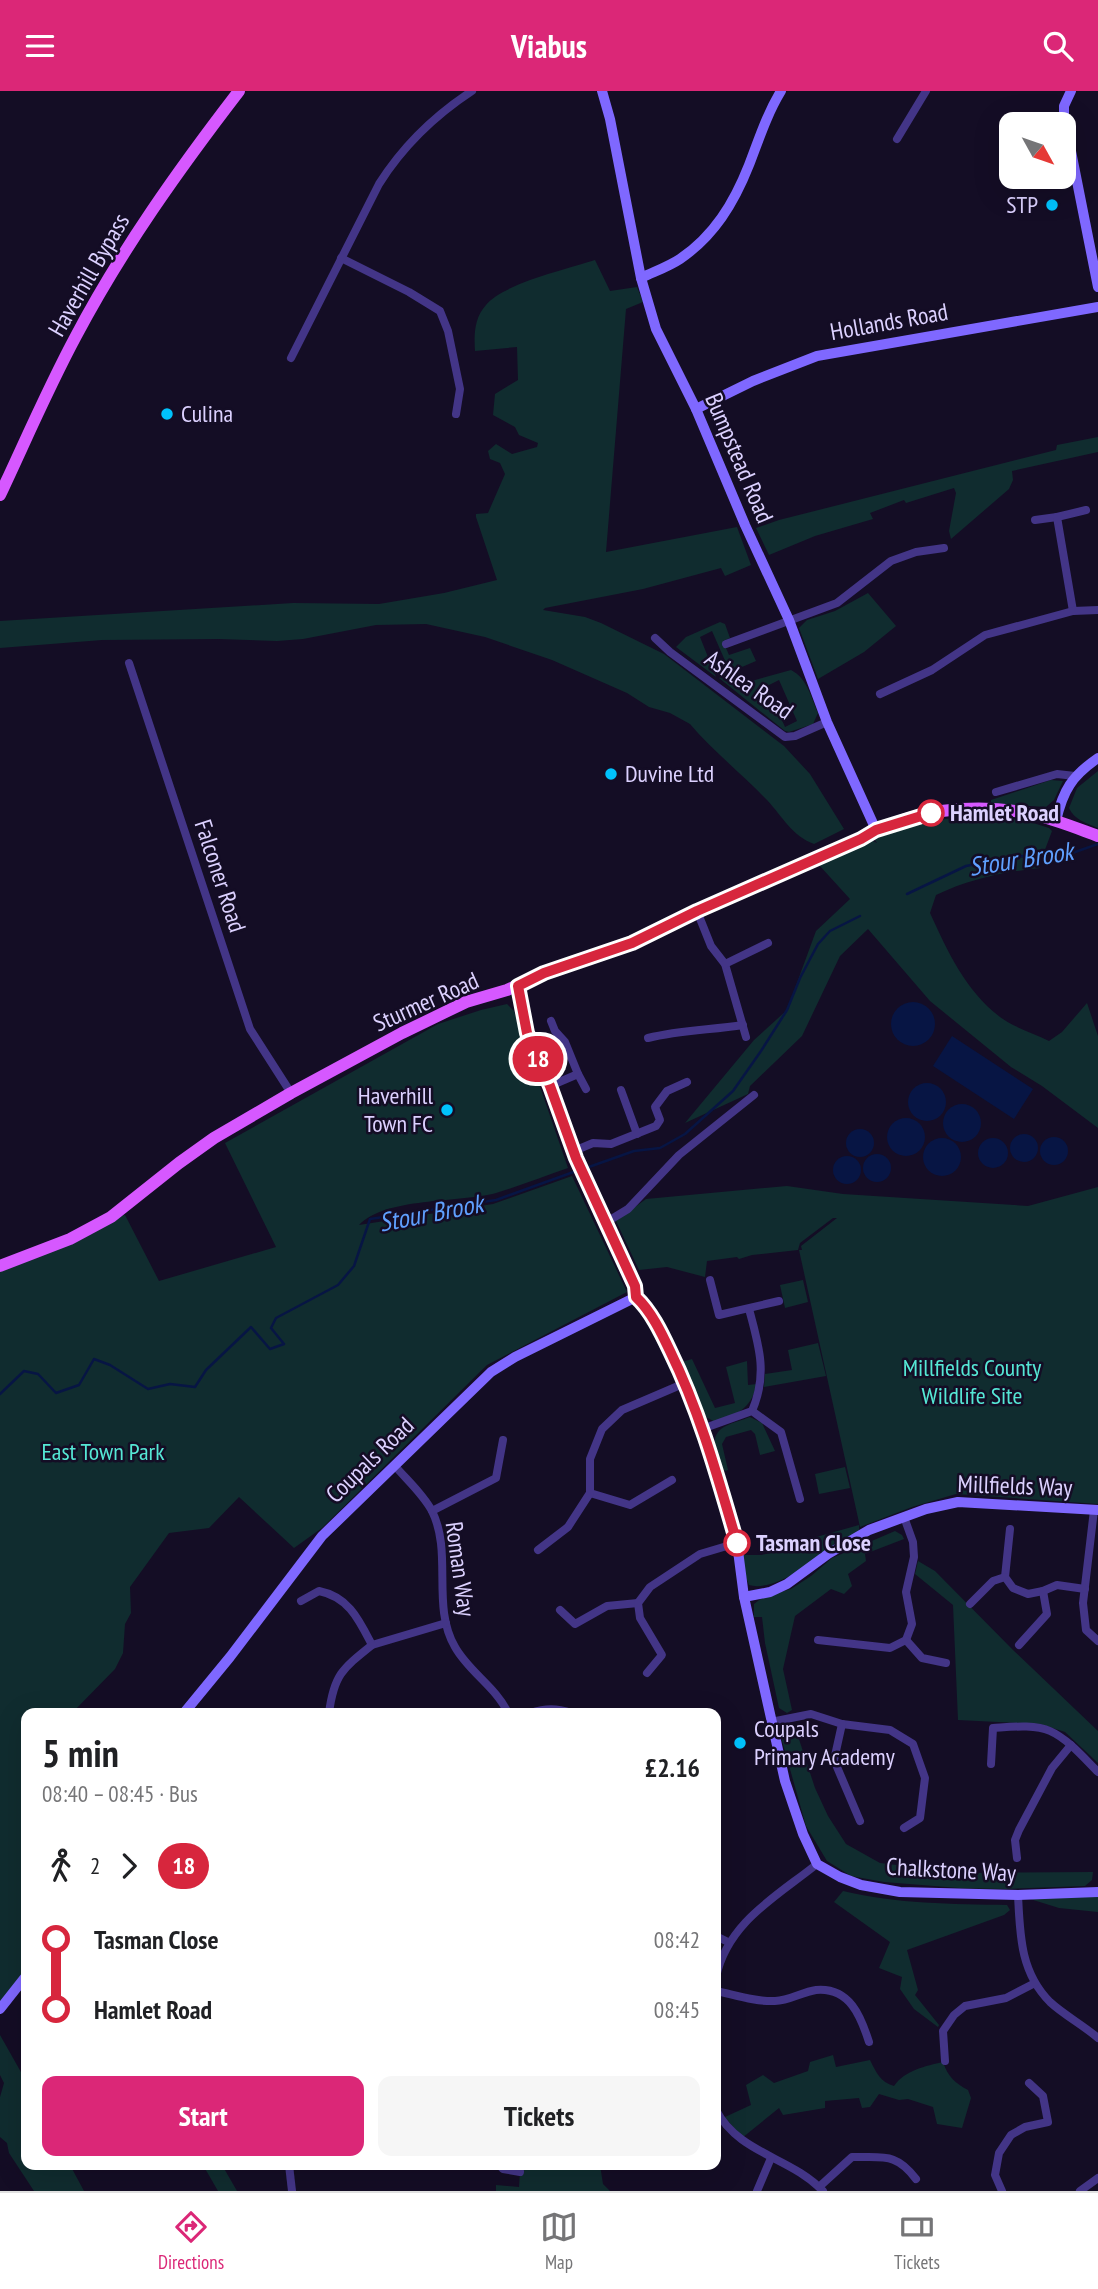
<!DOCTYPE html>
<html lang="en">
<head>
<meta charset="utf-8">
<style>
  body { margin:0; font-family:"PT Sans Narrow",sans-serif; background:#f6f6f6; color:#202124; height:100vh; display:flex; flex-direction:column; font-size:26px; white-space:nowrap }
  * { box-sizing:border-box; margin:0 }
  p { font-size:23px; color:#757577 }
  .icon { flex:none; width:38px; height:38px; fill:none; stroke:currentColor; stroke-width:2; stroke-linecap:round; stroke-linejoin:round }
  .map { position:relative; flex:1; overflow:hidden }
  .panel { position:absolute; left:21px; top:1617px; width:700px; height:462px; display:flex; flex-direction:column; background:#fff; border-radius:14px; box-shadow:0 7px 28px #0002 }
  .panel>* { flex:none }
  .badge { padding:0 14px; border-radius:23px; font-size:24px; line-height:46px }
  .needle { width:46px; rotate:130deg }
  .buttons { position:absolute; left:999px; top:21px; display:grid; gap:14px }
  .buttons a { display:grid; place-items:center; width:77px; height:77px; border-radius:14px; background:#fff; box-shadow:0 7px 28px #0002; font-size:35px }
  .map>.badge { position:absolute; translate:-50% -50%; box-shadow:0 0 0 4px #fff }
  .legs { display:flex; align-items:center; gap:10px; height:77px; padding:0 21px; font-size:23px }
  .legs p { margin-inline-start:auto }
  .headline { display:flex; align-items:center; justify-content:space-between; height:119px; padding:0 21px }
  h1 { font-size:38px; font-weight:600; line-height:52px }
  .primary-button { display:flex; gap:14px; margin-top:auto; padding:14px 21px }
  .primary-button a { flex:1; height:80px; border-radius:14px; background:#db2777; color:#fff; font-size:28px; font-weight:600; line-height:80px; text-align:center }
  .primary-button a+a { background:#f6f6f6; color:#202124 }
  ul { padding:0 21px; list-style:none }
  li { display:flex; align-items:center; gap:24px; height:70px; font-size:26px }
  li i { display:grid; place-items:center; width:10px; height:100%; margin:0 9px; background:currentColor }
  li i::after { content:''; width:18px; height:18px; margin:-9px; border:5px solid; border-radius:50%; background:#fff }
  li p { margin-inline-start:auto }
  li:first-child i { background:linear-gradient(#0000 50%,currentColor 0) }
  li:last-child i { background:linear-gradient(currentColor 50%,#0000 0) }
  header { display:flex; justify-content:space-between; align-items:center; height:91px; padding:0 21px; background:#db2777; color:#fff; font-size:32px; font-weight:600 }
  .dock { display:flex; justify-content:space-around; align-items:center; height:98px; border-top:2px solid #e0e0e0; background:#fff; font-size:19px; color:#757577 }
  .dock a { display:grid; justify-items:center; gap:4px }
  .dock .current { color:#db2777 }
  .map>svg:first-child { display:block }
  .green { fill:#102c2f; fill-rule:evenodd }
  .water { fill:#071544 }
  .lines { fill:none; stroke-linecap:round; stroke-linejoin:round }
  .stream { stroke:#071544; stroke-width:2.5 }
  .street { stroke:#433587; stroke-width:8 }
  .secondary { stroke:#7f68ff; stroke-width:10 }
  .primary { stroke:#d658ff; stroke-width:12 }
  .line-1-casing { stroke:#fff; stroke-width:16 }
  .line-1 { stroke:#d7263d; stroke-width:10 }
  .poi-dot { fill:#00c2fc; stroke:#140d25; stroke-width:2.5 }
  .stop-1-dot { fill:#fff; stroke:#d7263d; stroke-width:3.5 }
  .labels { text-anchor:middle; stroke-width:5; stroke-linejoin:round; paint-order:stroke }
  .poi-label { font-size:24px; fill:#dcd1ff; stroke:#140d25; text-anchor:start }
  .street-label { font-size:24px; fill:#dcd1ff; stroke:#140d25 }
  .stop-label { font-size:24px; font-weight:bold; fill:#dcd1ff; stroke:#140d25; text-anchor:start }
  .park-label { font-size:24px; fill:#55e7d5; stroke:#140d25 }
  .water-label { font-size:26px; font-style:italic; fill:#5fa0ff; stroke:#140d25 }
</style>
</head>
<body>
<header><svg class="icon" aria-label="menu" viewBox="0 0 24 24"><path d="M4 6h16M4 12h16M4 18h16"/></svg>Viabus<svg class="icon" aria-label="search" viewBox="0 0 24 24"><circle cx="10" cy="10" r="6"/><path d="M15 15l6 6"/></svg></header>
<div class="map">
<svg width="1098" height="2100" viewBox="0 0 1098 2100">
  <rect width="100%" height="100%" fill="#140d25"/>
  <g class="green">
    <path d="M595,169l15,31 27,-4 6,15 -17,7 -20,243 131,-25 14,38 -26,11 -4,-8 -78,21 -98,19 -2,2 42,7 16,6 63,31 120,92 26,28 34,55 -30,15c-22,-8 -32,-28 -47,-44 -25,-26 -54,-49 -77,-76l-20,-11 -21,-6 -22,-14 -75,-33 -67,-23 -59,-13 -50,1 -73,14 -26,2 -58,-2 -117,1 -102,8v-27l293,-18 86,1 65,-11 53,-13 -21,-63v-3l12,-1 17,-39 -5,-11 -10,-4 -2,-8 8,-7 16,10 25,-7 1,-4 -19,-8 -4,-8 -22,-12 2,-21 23,-14 -1,-33 -42,4c-1,-16 -1,-33 11,-46 18,-22 82,-36 109,-45z"/>
    <polygon points="1098,346 1098,361 1012,380 1013,389 1009,398 951,448 949,440 956,402 954,397 906,412 904,409 870,422 873,428 815,445 769,464 756,437 779,429 1056,359 1057,354"/>
    <polygon points="868,502 896,535 864,561 818,588 799,537 807,529 835,520"/>
    <path d="M720,531l5,2 5,14 -7,3 6,14 21,-7 6,13 -21,9 6,14 50,-14c16,8 20,27 27,43l-5,11 -24,8 -4,-1 -66,-53 11,-6 -18,-41 -12,6 16,40 -40,-30 10,-10zM779,589l18,41 -12,6 -18,-41z"/>
    <path d="M1098,680v57c-11,-5 -24,-8 -29,-20l8,-20z"/>
    <polygon points="1051,689 1063,690 1054,709 1046,716 991,713 991,709"/>
    <path d="M982,725l42,4 25,8 3,3 -9,24 -35,2 31,1 -1,5 2,5c-37,4 -70,11 -104,27l-6,18c18,39 35,77 70,104 13,10 33,16 49,24l13,-9 25,-29 11,33v92l-56,-42 -31,-19 -81,-66 -62,-72 -28,27 -38,80 -52,50 -2,8 -63,29 69,-83 33,-30 29,-79 34,-32 -31,-34 52,-25 6,3 -3,-4c34,-17 71,-21 108,-23z"/>
    <path d="M507,913l7,7 54,157c-24,8 -48,18 -72,25 -38,10 -110,4 -137,32l134,-21 79,-28 55,116 -140,73 -165,163 -28,20 -55,-51 -30,31 -40,5 -39,54 1,26 -6,11 -2,29 -8,16 -43,44h-46v255l-26,35v-737l111,-49 14,-2 34,66 117,-34 -51,-104 213,-119 43,-14z"/>
    <polygon points="787,1095 843,1103 1028,1115 1098,1096 1098,1413 956,1403 912,1416 860,1436 799,1159 802,1159 801,1155 837,1127 833,1127 800,1152 798,1159 752,1164 739,1168 737,1166 707,1170 705,1186 667,1176 639,1179 616,1130 646,1108"/>
    <polygon points="803,1189 808,1211 785,1217 780,1194"/>
    <polygon points="818,1252 826,1285 764,1296 765,1283 792,1279 788,1259"/>
    <path d="M692,1268l23,49 20,-5 -9,-36 21,-6 1,24 9,-1c-7,26 -18,29 -42,38l-9,-5 -24,-55z"/>
    <path d="M750,1326l12,6 13,28 -15,4 -5,-21 -4,-4 -25,7 -4,7 6,26 -3,1c-6,-6 -7,-12 -9,-20 -7,-25 16,-27 34,-34z"/>
    <polygon points="845,1376 850,1397 819,1403 815,1383"/>
    <path d="M859,1434v5c-25,17 -81,64 -110,55l-3,-8 -4,-22h19l37,-7 4,-7z"/>
    <polygon points="895,1440 902,1444 904,1448 865,1463 866,1470 848,1483 852,1495 844,1503 831,1498 795,1525 783,1578 792,1619 787,1622 779,1617 765,1552 762,1526 754,1526 754,1513 763,1506 791,1498 811,1485 832,1467"/>
    <polygon points="918,1470 935,1480 1013,1559 1098,1640 1098,1672 1065,1641 1040,1633 958,1629 953,1514 915,1483"/>
    <polygon points="794,1633 815,1697 828,1725 846,1753 880,1772 962,1782 1093,1781 1092,1789 1085,1795 1006,1798 959,1797 884,1791 851,1785 827,1770 806,1735 781,1646 782,1637"/>
    <path d="M843,1800c54,13 109,13 164,14l3,5 -6,5 -97,35 11,40 -3,5 24,30 -1,2 -24,-18 -14,-20 2,-12 -23,-9 11,-26 -56,-40z"/>
    <polygon points="1098,1803 1098,1821 1059,1817 1030,1808"/>
    <polygon points="0,1944 26,1990 26,2074 70,2074 84,2100 34,2100 9,2062 7,2052 0,2046 0,2006 4,1992 0,1984"/>
    <path d="M833,1964l3,12 34,-7c6,12 10,22 24,26 11,-16 32,-20 49,-24 5,15 12,21 25,28l3,8 -9,30 -25,-4 -4,-17 -25,-8 -9,1 -20,-6 -9,13 -8,1 -3,-10 -34,3v7l-42,7 -4,-7 -37,30 -17,-21 26,-12 -5,-20 17,-10 11,8 34,-12 2,-9z"/>
    <polygon points="203,2074 222,2074 237,2100 218,2100"/>
    <polygon points="515,2074 600,2074 603,2093 610,2100 496,2100 496,2094 519,2096 520,2081"/>
  </g>
  <g class="water">
    <circle cx="913" cy="933" r="22"/>
    <polygon points="952,945 1033,998 1014,1028 933,975"/>
    <circle cx="927" cy="1011" r="19"/>
    <circle cx="962" cy="1032" r="19"/>
    <circle cx="906" cy="1046" r="19"/>
    <circle cx="860" cy="1052" r="14"/>
    <circle cx="1024" cy="1057" r="14"/>
    <circle cx="1054" cy="1060" r="14"/>
    <circle cx="942" cy="1066" r="19"/>
    <circle cx="993" cy="1062" r="15"/>
    <circle cx="877" cy="1077" r="14"/>
    <circle cx="847" cy="1079" r="14"/>
  </g>
  <g class="lines">
    <g class="stream">
      <polyline points="907,803 966,775 1016,765 1064,765 1098,753"/>
      <polyline points="586,1077 634,1060 660,1057 685,1043 733,1000 761,960 787,919 800,887 818,853 830,840 860,825"/>
      <polyline points="0,1303 24,1280 38,1283 56,1302 79,1294 94,1268 110,1274 148,1298 170,1293 195,1296 206,1279 251,1236 270,1258 284,1253 271,1237 276,1227 338,1194 354,1175 370,1128 496,1109 579,1079"/>
    </g>
    <g class="street">
      <polyline points="897,48 926,0"/>
      <polyline points="341,167 409,201 440,220 448,240 460,298 456,323"/>
      <path d="M291,267l88,-174c24,-38 55,-68 93,-93"/>
      <polyline points="1035,429 1057,426"/>
      <polyline points="1073,520 1057,426 1086,419"/>
      <polyline points="655,547 670,561 785,646 795,645 827,631"/>
      <polyline points="726,553 837,512 891,470 916,461 944,457"/>
      <polyline points="129,572 250,938 291,1002"/>
      <polyline points="880,603 932,579 985,544 1073,520 1098,519"/>
      <polyline points="996,701 1057,683 1075,685"/>
      <polyline points="697,820 711,855 725,873 746,946"/>
      <polyline points="725,873 768,852"/>
      <path d="M648,947c32,-8 63,-8 95,-13"/>
      <polyline points="578,983 586,998"/>
      <polyline points="550,995 578,983 565,951 555,940 551,930"/>
      <polyline points="621,999 637,1043"/>
      <polyline points="574,1060 593,1052 611,1053 656,1035 660,1029 655,1016 667,1000 687,991"/>
      <polyline points="605,1132 628,1118 679,1064 754,1004"/>
      <polyline points="710,1189 719,1224 779,1210"/>
      <path d="M749,1218c10,37 19,65 3,102"/>
      <polyline points="702,1338 752,1320 781,1341 800,1408"/>
      <path d="M395,1375c12,14 28,28 37,45 21,42 -1,95 23,136 14,25 41,40 53,66"/>
      <polyline points="590,1402 630,1414 672,1389"/>
      <polyline points="1094,1419 1083,1512 1086,1539 1098,1550"/>
      <polyline points="432,1420 496,1387 503,1349"/>
      <polyline points="1010,1438 1005,1486 1013,1497 1028,1503 1043,1500 1057,1494 1085,1498"/>
      <polyline points="538,1459 568,1436 590,1402 590,1368 602,1338 622,1319 685,1292"/>
      <path d="M301,1510l18,-10c30,6 40,29 53,54l74,-22"/>
      <polyline points="970,1513 993,1490 1005,1486"/>
      <polyline points="560,1519 575,1533 607,1515 638,1512"/>
      <polyline points="818,1549 890,1557 906,1549 912,1533 906,1501 914,1466 913,1451 904,1426"/>
      <polyline points="906,1549 922,1567 946,1572"/>
      <polyline points="1019,1554 1047,1523 1043,1500"/>
      <polyline points="647,1582 662,1564 640,1527 638,1512 650,1496 700,1463 737,1452"/>
      <path d="M329,1622c5,-38 13,-44 43,-68"/>
      <path d="M530,1622c16,-5 26,-5 42,0"/>
      <polyline points="771,1631 811,1623 842,1633 890,1639 913,1653 925,1687 920,1727 904,1737"/>
      <polyline points="842,1633 834,1669 860,1730"/>
      <path d="M991,1673l2,-36c17,-1 42,-4 57,3 18,8 34,27 48,41"/>
      <polyline points="1017,1767 1015,1749 1019,1739 1052,1677 1071,1654"/>
      <path d="M1018,1804c2,39 2,77 32,107 14,13 33,23 48,36"/>
      <polyline points="716,1845 728,1851"/>
      <path d="M716,1886c12,-55 60,-80 101,-113"/>
      <path d="M716,1900c19,4 39,11 59,10 14,0 27,-9 41,-11 34,-3 45,27 53,52"/>
      <polyline points="945,1970 943,1940 954,1924 965,1915 1006,1907 1035,1892"/>
      <path d="M716,2019c23,44 75,47 107,81"/>
      <polyline points="289,2074 292,2100"/>
      <polyline points="499,2074 503,2078 520,2081"/>
      <polyline points="641,2075 641,2074"/>
      <path d="M819,2096l33,-30c31,1 44,-5 64,22"/>
      <polyline points="757,2100 771,2067"/>
      <polyline points="1002,2100 995,2084 999,2062 1011,2044 1025,2036 1048,2031 1043,2005 1029,1992"/>
      <polyline points="1080,2100 1098,2087"/>
    </g>
    <g class="secondary">
      <polyline points="602,0 610,28 641,187 656,238 696,318 745,434 789,529 827,631 876,739"/>
      <polyline points="1071,0 1064,15 1064,25 1098,196"/>
      <path d="M641,187c12,-6 27,-11 39,-19 34,-23 54,-56 69,-94 10,-26 18,-51 32,-74"/>
      <polyline points="696,318 753,290 817,265 1098,216"/>
      <path d="M1056,730c7,-31 16,-45 42,-63"/>
      <polyline points="518,895 527,942 550,995 576,1067 635,1195 636,1206 644,1213 665,1248 685,1292 712,1368 737,1452 744,1506 785,1690 803,1743 817,1773 840,1786 861,1794 900,1801 1018,1804 1098,1801"/>
      <polyline points="744,1506 770,1501 787,1493 828,1463 869,1439 926,1418 958,1411 1098,1419"/>
      <polyline points="184,1622 230,1566 322,1445 491,1281 515,1266 636,1206"/>
      <polyline points="0,1918 26,1885"/>
    </g>
    <g class="primary">
      <path d="M0,404c25,-53 48,-107 76,-159 46,-87 103,-167 163,-245"/>
      <path d="M0,1175l70,-27 41,-22 68,-54 35,-25 77,-45 111,-60 64,-31 41,-12 36,-17 89,-30 65,-32 164,-72c50,-30 114,-37 171,-25 22,5 44,14 66,22"/>
    </g>
  </g>
  <g class="lines">
    <defs>
      <path id="line-1" d="M737,1452c-19,-65 -37,-131 -67,-192 -9,-19 -19,-40 -34,-54l-1,-11 -59,-128 -26,-72 -23,-53 -9,-47 26,-13 88,-30 65,-32 164,-72 15,-9 55,-17"/>
    </defs>
    <use href="#line-1" class="line-1-casing"/>
    <use href="#line-1" class="line-1"/>
  </g>
  <g class="poi-dot">
    <circle cx="1052" cy="114" r="7"/>
    <circle cx="167" cy="323" r="7"/>
    <circle cx="611" cy="683" r="7"/>
    <circle cx="447" cy="1019" r="7"/>
    <circle cx="740" cy="1652" r="7"/>
  </g>
  <g class="stop-1-dot">
    <circle cx="931" cy="722" r="12"/>
    <circle cx="737" cy="1452" r="12"/>
  </g>
  <g class="labels">
    <g class="poi-label">
      <text x="1038" y="122" text-anchor="end">STP</text>
      <text x="181" y="331">Culina</text>
      <text x="625" y="691">Duvine Ltd</text>
      <text x="433" y="1013" text-anchor="end">Haverhill<tspan x="433" dy="28">Town FC</tspan></text>
      <text x="754" y="1646">Coupals<tspan x="754" dy="28">Primary Academy</tspan></text>
    </g>
    <g class="street-label">
      <text transform="translate(89 184) rotate(-60)" y="8">Haverhill Bypass</text>
      <text transform="translate(889 231) rotate(-10)" y="8">Hollands Road</text>
      <text transform="translate(739 367) rotate(67)" y="8">Bumpstead Road</text>
      <text transform="translate(749 594) rotate(35)" y="8">Ashlea Road</text>
      <text transform="translate(220 785) rotate(72)" y="8">Falconer Road</text>
      <text transform="translate(426 911) rotate(-24)" y="8">Sturmer Road</text>
      <text transform="translate(370 1369) rotate(-44)" y="8">Coupals Road</text>
      <text transform="translate(1015 1395) rotate(2)" y="8">Millfields Way</text>
      <text transform="translate(460 1478) rotate(82)" y="8">Roman Way</text>
      <text transform="translate(951 1779) rotate(3)" y="8">Chalkstone Way</text>
    </g>
    <g class="stop-label">
      <text x="950" y="730">Hamlet Road</text>
      <text x="756" y="1460">Tasman Close</text>
    </g>
    <g class="park-label">
      <text x="972" y="1285">Millfields County<tspan x="972" dy="28">Wildlife Site</tspan></text>
      <text x="103" y="1369">East Town Park</text>
    </g>
    <g class="water-label">
      <text transform="translate(1021 768) rotate(-9)" y="9">Stour Brook</text>
      <text transform="translate(431 1122) rotate(-11)" y="9">Stour Brook</text>
    </g>
  </g>
</svg>
<div class="buttons">
<a><svg class="needle" viewBox="-14 -14 28 28"><path d="M0-13l5 13h-10z" fill="#e53935"/><path d="M0 13l5-13h-10z" fill="#757577"/></svg></a>
</div>
<b class="badge" style="left:538px;top:968px;background:#d7263d;color:#fff">18</b>
<section class="panel">
<div class="headline"><div><h1>5 min</h1><p>08:40 – 08:45 · Bus</p></div><b>£2.16</b></div>
<div class="legs"><svg class="icon" aria-label="walk" viewBox="0 0 24 24"><circle cx="13" cy="4" r="2"/><path d="M13 8l-2 6 4 7M11 14l-3 7M7 12l3-4h3l4 4"/></svg>2<svg class="icon" aria-label="forward" viewBox="0 0 24 24"><path d="M9 5l7 7-7 7"/></svg><b class="badge" style="background:#d7263d;color:#fff">18</b></div>
<ul>
<li><i style="color:#d7263d"></i><b>Tasman Close</b><p>08:42</p></li>
<li><i style="color:#d7263d"></i><b>Hamlet Road</b><p>08:45</p></li>
</ul>
<div class="primary-button"><a>Start</a><a>Tickets</a></div>
</section>
</div>
<nav class="dock">
<a class="current"><svg class="icon" aria-label="directions" viewBox="0 0 24 24"><path d="M12 3l9 9-9 9-9-9zM9 14v-3h6M13 9l2 2-2 2"/></svg>Directions</a>
<a><svg class="icon" aria-label="map" viewBox="0 0 24 24"><path d="M3 6l6-2 6 2 6-2v14l-6 2-6-2-6 2zM9 4v14M15 6v14"/></svg>Map</a>
<a><svg class="icon" aria-label="tickets" viewBox="0 0 24 24"><path d="M3 7h18v10H3zM15 7v10"/></svg>Tickets</a>
</nav>
</body>
</html>
